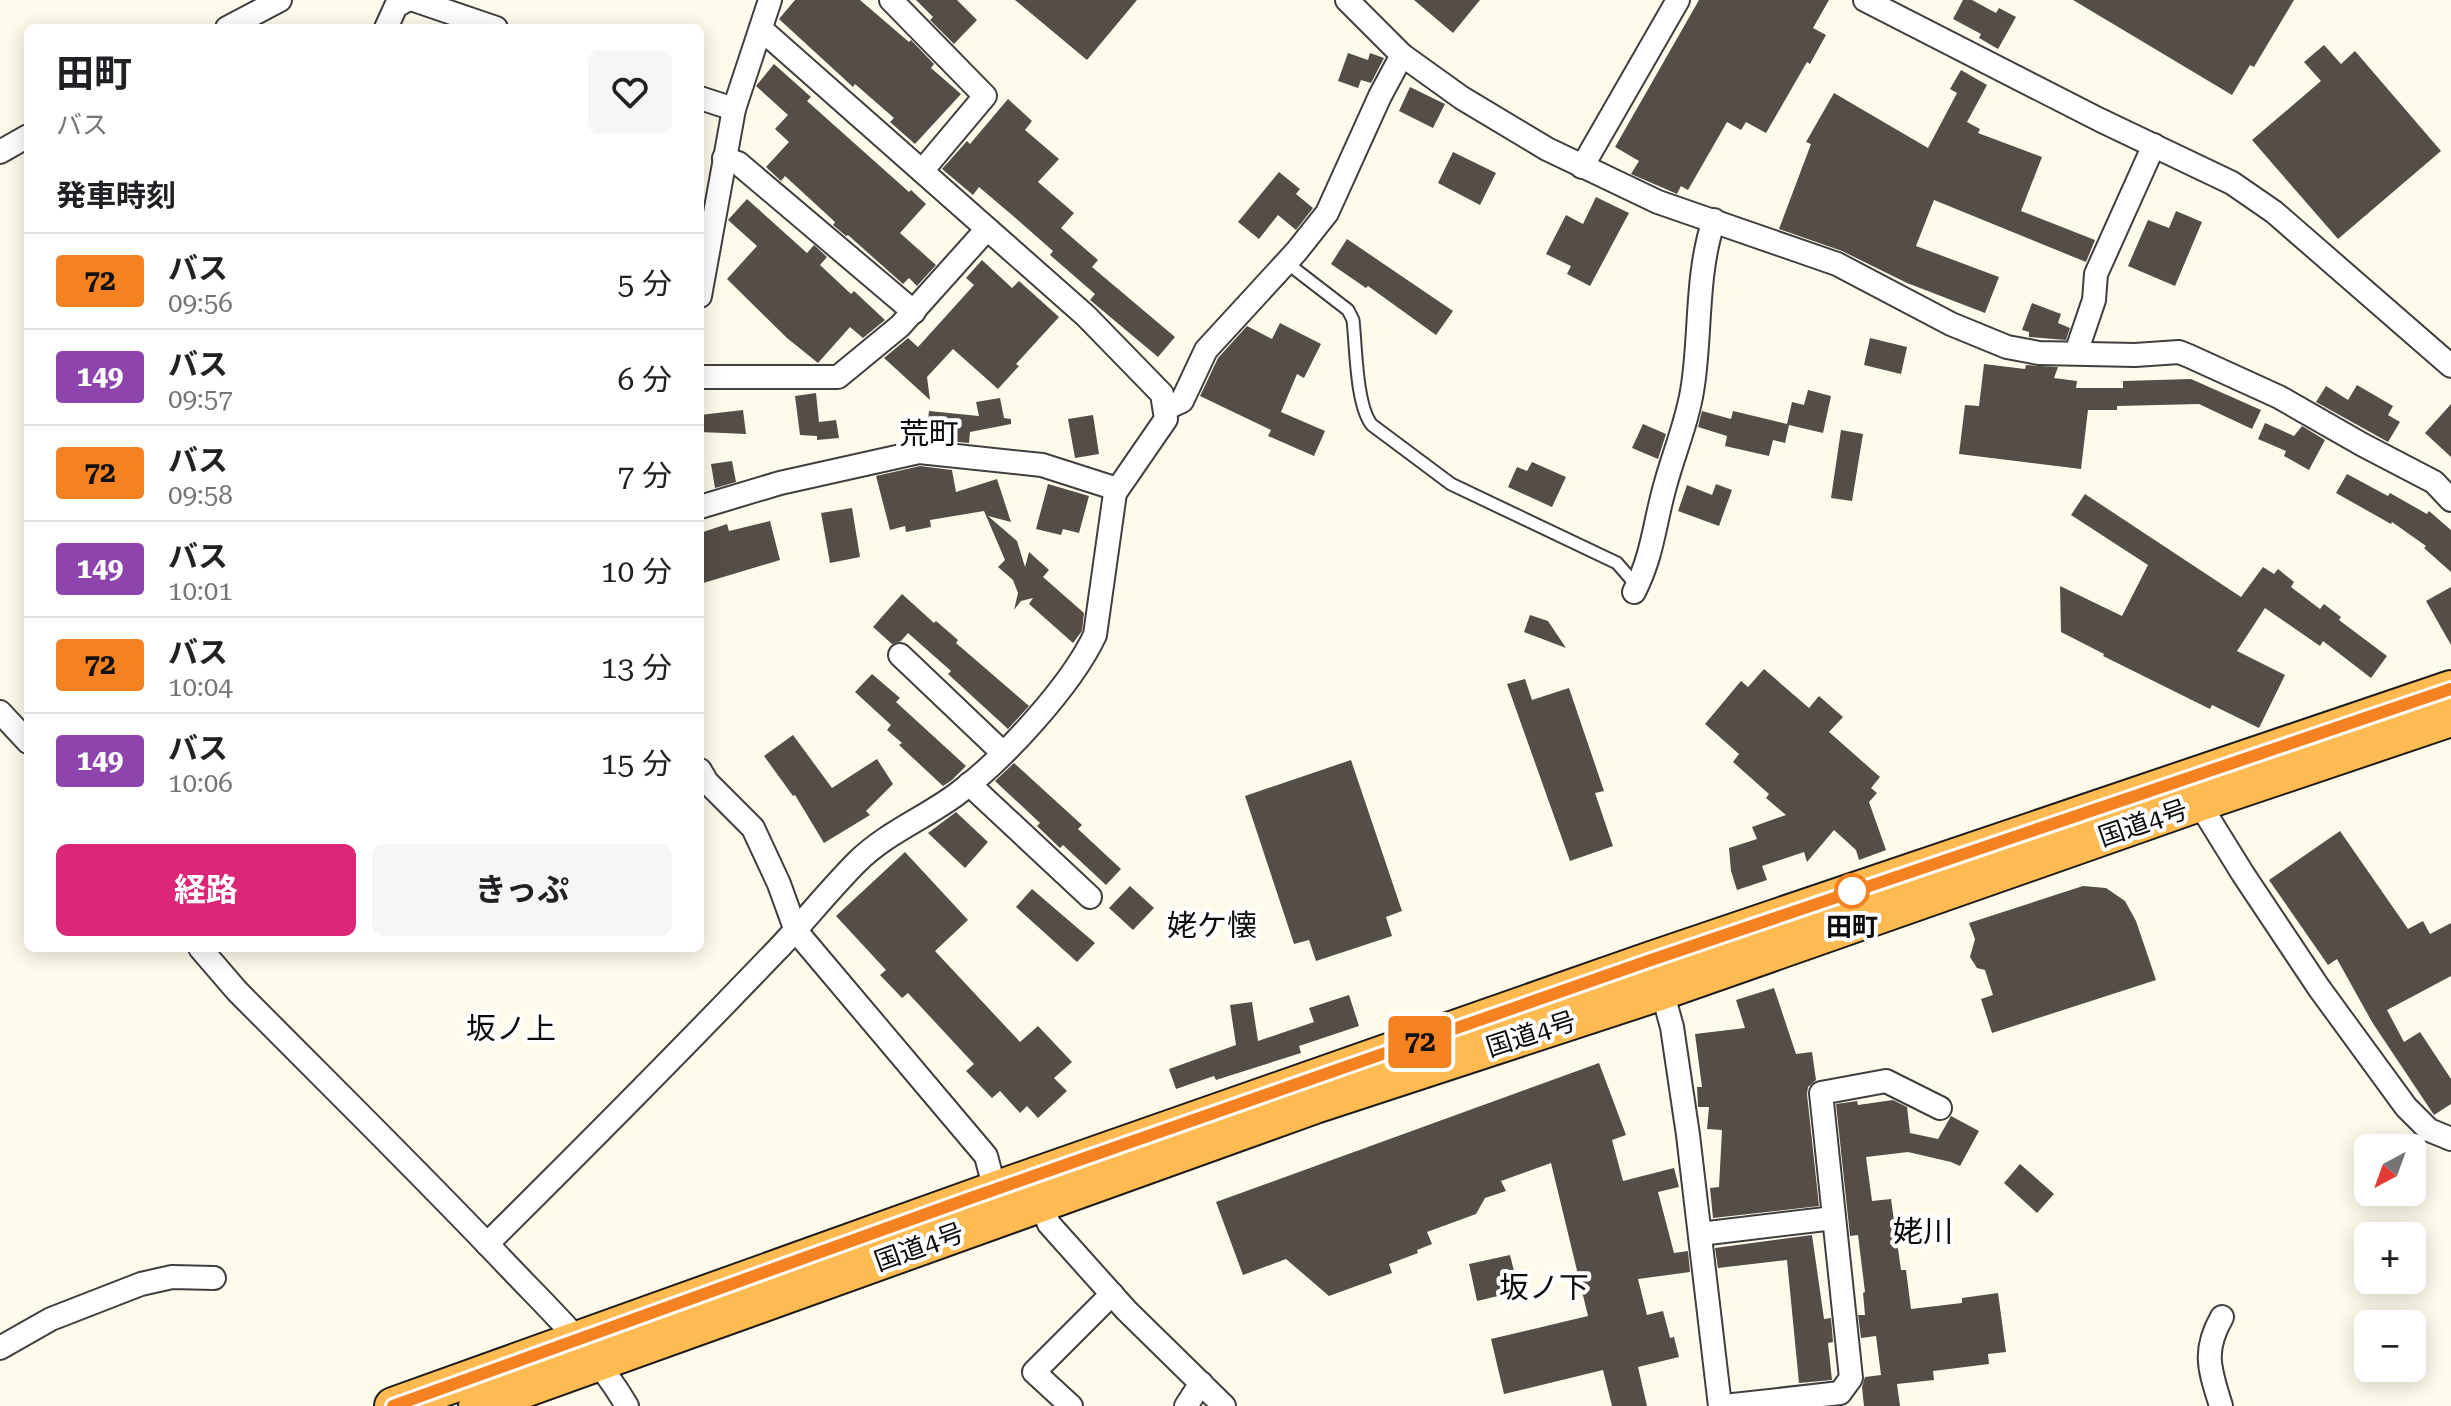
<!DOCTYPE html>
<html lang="ja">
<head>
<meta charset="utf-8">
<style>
  body { margin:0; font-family:"Roboto Serif","Noto Sans JP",serif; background:#f6f6f6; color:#202124; height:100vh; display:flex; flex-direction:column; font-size:30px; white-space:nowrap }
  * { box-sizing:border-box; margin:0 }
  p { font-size:26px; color:#757577 }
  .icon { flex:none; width:44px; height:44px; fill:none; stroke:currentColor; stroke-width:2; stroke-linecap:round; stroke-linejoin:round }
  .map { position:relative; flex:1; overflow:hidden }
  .drawer { position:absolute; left:24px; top:24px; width:680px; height:928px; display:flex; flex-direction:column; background:#fff; border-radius:12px; box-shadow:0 4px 20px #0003 }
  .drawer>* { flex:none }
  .badge { padding:0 16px; border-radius:6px; font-size:28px; line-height:52px }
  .needle { width:52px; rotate:221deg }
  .buttons { position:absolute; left:2354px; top:1134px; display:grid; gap:16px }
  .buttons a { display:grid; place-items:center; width:72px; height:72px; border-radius:12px; background:#fff; box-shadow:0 4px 20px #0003; font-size:40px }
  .map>.badge { position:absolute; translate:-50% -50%; box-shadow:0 0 0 4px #fff }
  h2 { padding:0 32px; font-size:30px; line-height:72px }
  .round { display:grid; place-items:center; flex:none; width:84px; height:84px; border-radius:12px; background:#f6f6f6 }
  .headline { display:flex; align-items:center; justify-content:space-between; height:136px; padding:0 32px }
  h1 { font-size:38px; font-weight:700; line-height:60px }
  .cta { display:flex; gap:16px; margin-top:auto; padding:16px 32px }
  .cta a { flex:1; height:92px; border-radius:12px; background:#db2777; color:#fff; font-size:32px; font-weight:700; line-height:92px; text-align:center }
  .cta a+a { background:#f6f6f6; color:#202124 }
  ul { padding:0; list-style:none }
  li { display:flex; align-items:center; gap:24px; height:96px; padding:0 32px; border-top:2px solid #e0e0e0 }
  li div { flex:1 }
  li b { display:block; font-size:30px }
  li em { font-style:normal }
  li .badge { min-width:88px; font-weight:700; text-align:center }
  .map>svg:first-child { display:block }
  .building { fill:#554d47 }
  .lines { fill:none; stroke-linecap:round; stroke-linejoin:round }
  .service-casing { stroke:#3f3f3f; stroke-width:15 }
  .minor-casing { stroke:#3f3f3f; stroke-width:26 }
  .trunk-casing { stroke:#1d1d1d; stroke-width:40 }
  .service { stroke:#fff; stroke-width:11 }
  .minor { stroke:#fff; stroke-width:22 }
  .trunk { stroke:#ffba52; stroke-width:36 }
  .line-casing { stroke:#fff; stroke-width:18 }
  .line { stroke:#f58220; stroke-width:12 }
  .stop-dot { fill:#fff; stroke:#f58220; stroke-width:4 }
  .labels { text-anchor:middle; stroke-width:8; stroke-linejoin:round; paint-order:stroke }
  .street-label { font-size:26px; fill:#0c0c0c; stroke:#fff }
  .stop-label { font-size:26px; font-weight:bold; fill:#0c0c0c; stroke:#fff }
  .quarter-label { font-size:30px; fill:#0c0c0c; stroke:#fff }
</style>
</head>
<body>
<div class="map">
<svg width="2451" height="1406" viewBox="0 0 2451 1406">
  <rect width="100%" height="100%" fill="#fffbeb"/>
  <g class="building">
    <polygon points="795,0 860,0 909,42 911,40 934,64 931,68 961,94 915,144 890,122 894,118 855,84 853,87 779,19"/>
    <polygon points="916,0 957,0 977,20 954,44 930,20 933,17"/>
    <polygon points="1015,0 1137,0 1087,60"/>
    <polygon points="1414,0 1480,0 1453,33"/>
    <polygon points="1699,0 1829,0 1813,28 1826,35 1810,64 1807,62 1766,133 1746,122 1741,130 1727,122 1688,190 1681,186 1677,194 1631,174 1639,161 1615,147"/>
    <polygon points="1963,0 1972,0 1996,13 1999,8 2016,17 1998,49 1979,38 1981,34 1953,19"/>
    <polygon points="2073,0 2294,0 2254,67 2250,65 2232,95"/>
    <polygon points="2324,45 2341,64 2355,51 2441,151 2338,239 2252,140 2321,81 2304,62"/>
    <polygon points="1348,53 1368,60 1370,53 1384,58 1371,83 1361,80 1358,88 1338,81"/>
    <polygon points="774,64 811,97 807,101 909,192 911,190 926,204 900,233 936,265 917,286 909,278 903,284 848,235 846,236 833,225 835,222 785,176 781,181 766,167 789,142 775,129 788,115 756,86"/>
    <polygon points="1961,70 1987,85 1967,122 1980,129 1978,133 2042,157 2021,211 2095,240 2086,262 1934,200 1916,246 1999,277 1985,313 1907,283 1842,251 1779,229 1811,144 1806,142 1834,93 1928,148 1957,93 1950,89"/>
    <polygon points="1410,87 1445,104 1433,128 1399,111"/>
    <polygon points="1008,99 1032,121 1025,130 1059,159 1038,182 1074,213 1061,228 1098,260 1092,267 1175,337 1158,357 1090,300 1095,294 1050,255 1053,251 1012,215 979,187 973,195 942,169 967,141 970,144"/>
    <polygon points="1453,152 1496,173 1480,205 1438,183"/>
    <polygon points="1279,172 1300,189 1296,194 1313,208 1296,230 1278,215 1259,239 1238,222"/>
    <polygon points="1596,197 1629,213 1590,286 1567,274 1571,266 1546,254 1566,215 1583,224"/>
    <polygon points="747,199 807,253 814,245 827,257 820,265 851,294 854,291 885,320 863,338 850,327 818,363 787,338 727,279 757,246 728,220"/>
    <polygon points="2176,211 2202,222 2175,286 2128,266 2148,220 2169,228"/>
    <polygon points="1347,239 1453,311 1436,335 1368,286 1366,288 1331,264"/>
    <polygon points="982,260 1012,288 1019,281 1059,317 1016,364 1019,366 998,389 953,349 927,377 930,400 884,358 908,338 918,347 974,285 966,278"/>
    <polygon points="2032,303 2061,314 2058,323 2070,328 2066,340 2029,337 2029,332 2022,330"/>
    <polygon points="1280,323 1321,344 1304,378 1297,374 1281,412 1325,431 1314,456 1268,436 1271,430 1200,396 1218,358 1247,326 1272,339"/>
    <polygon points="1870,338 1907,347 1901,374 1864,365"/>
    <polygon points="1984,364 2025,369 2026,365 2058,367 2054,378 2077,381 2076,388 2123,388 2123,381 2191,379 2261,410 2252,429 2199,404 2117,406 2117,410 2088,410 2081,469 1959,454 1965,405 1979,406"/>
    <polygon points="2357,385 2393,406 2388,415 2400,422 2388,442 2316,402 2326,386 2348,400"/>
    <polygon points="1808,390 1831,396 1823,433 1789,425 1785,443 1773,440 1769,456 1725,446 1727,436 1698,427 1702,411 1731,419 1733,411 1787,424 1792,402 1804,405"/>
    <polygon points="816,393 819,422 836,420 839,438 817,440 817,436 800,435 795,396"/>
    <polygon points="1000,398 1004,418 1011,419 1011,424 970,432 969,443 926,439 929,411 979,416 976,402"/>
    <polygon points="2451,404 2451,457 2425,433"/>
    <polygon points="743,410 746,434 700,432 700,415"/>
    <polygon points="1093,415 1099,454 1075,458 1068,419"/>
    <polygon points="2265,423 2294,436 2302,426 2325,440 2309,470 2284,456 2286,451 2258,439"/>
    <polygon points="1643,424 1666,434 1658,459 1632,448"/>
    <polygon points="1841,430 1863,434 1852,501 1831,498"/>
    <polygon points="732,461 736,482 715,488 711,464"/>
    <polygon points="1532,462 1566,477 1552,507 1508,487 1517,467 1527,471"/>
    <polygon points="920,466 952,470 956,492 997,479 1011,522 988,516 1017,541 1025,567 1029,552 1049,570 1043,577 1084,613 1082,631 1073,643 1029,604 1033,598 1021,601 1014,610 1018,593 1013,580 998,567 1005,560 984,511 930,520 931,527 906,532 905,526 890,530 876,476"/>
    <polygon points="2347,474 2388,496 2390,493 2427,514 2429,511 2451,530 2451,572 2424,548 2426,546 2392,522 2391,524 2336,493"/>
    <polygon points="1048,484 1089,496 1079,533 1063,529 1061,535 1036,529"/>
    <polygon points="1716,484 1732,490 1719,526 1678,511 1687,485 1712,495"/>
    <polygon points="2085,494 2241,597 2263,567 2274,574 2278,569 2294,582 2291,587 2320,609 2324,604 2341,617 2339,620 2387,656 2371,678 2323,641 2320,646 2265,608 2237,651 2285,675 2259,728 2212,705 2210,709 2103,656 2104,654 2061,632 2060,586 2122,616 2148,565 2071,515"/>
    <polygon points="852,508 860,557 830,563 821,513"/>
    <polygon points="770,521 780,560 700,584 700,533 727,524 729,531"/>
    <polygon points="2451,587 2451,645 2426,601"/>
    <polygon points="902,594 934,623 936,621 958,640 956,643 1029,706 1008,729 948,674 951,671 908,633 901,641 892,644 873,627"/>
    <polygon points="1530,615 1548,621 1566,648 1524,632"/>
    <polygon points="1764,669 1809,708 1819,696 1843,717 1829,732 1880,777 1871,788 1877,793 1869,802 1886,850 1859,860 1856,850 1834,830 1807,862 1804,852 1762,866 1767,880 1737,890 1731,871 1729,848 1757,839 1752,827 1786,815 1766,798 1769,794 1733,762 1739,754 1705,724 1741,681 1748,687"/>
    <polygon points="872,674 900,698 896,702 966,766 952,780 943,786 899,745 902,743 887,730 891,725 855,692"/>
    <polygon points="1525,679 1532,700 1569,688 1604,791 1595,793 1613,846 1570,861 1507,684"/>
    <polygon points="793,735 832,788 877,759 893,784 866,811 870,815 824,843 795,795 793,796 764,756"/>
    <polygon points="1351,760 1402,911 1386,917 1392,936 1316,961 1309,940 1294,944 1245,796"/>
    <polygon points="1014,763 1082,825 1078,829 1121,869 1106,885 1063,845 1060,848 1037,826 1040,823 995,781"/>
    <polygon points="956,812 988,842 965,868 928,833"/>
    <polygon points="2340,831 2408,929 2423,921 2430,934 2451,923 2451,976 2387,1010 2404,1042 2420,1032 2451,1079 2451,1104 2434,1115 2372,1022 2337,959 2328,965 2269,880"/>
    <polygon points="905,852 968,920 935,951 1020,1042 1038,1026 1072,1062 1054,1078 1067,1091 1038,1118 1027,1106 1020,1113 1000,1091 992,1098 966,1071 974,1064 908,993 902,998 880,975 886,970 836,916"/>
    <polygon points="1130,886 1154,908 1133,930 1109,908"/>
    <polygon points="2083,886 2106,888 2125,901 2136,921 2156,980 1992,1033 1981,999 1993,995 1985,970 1977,968 1970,957 1975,939 1969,923"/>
    <polygon points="1032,889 1095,943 1077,962 1016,907"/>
    <polygon points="1774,988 1796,1054 1812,1052 1816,1080 1808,1087 1807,1094 1819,1206 1713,1218 1710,1188 1719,1187 1722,1130 1707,1129 1709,1107 1698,1107 1697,1087 1702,1087 1695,1034 1745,1028 1736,1000"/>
    <polygon points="1349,995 1359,1026 1299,1046 1301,1053 1216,1080 1214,1076 1176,1089 1169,1069 1236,1045 1230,1005 1252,1002 1258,1041 1314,1022 1309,1008"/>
    <polygon points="1599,1063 1626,1135 1612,1140 1623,1181 1674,1168 1679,1187 1658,1192 1674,1253 1688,1251 1690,1272 1638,1279 1647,1315 1663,1311 1670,1338 1674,1337 1679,1357 1638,1367 1647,1406 1612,1406 1603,1370 1504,1394 1491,1339 1588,1316 1551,1163 1501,1181 1506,1191 1485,1198 1476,1214 1427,1232 1432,1244 1417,1250 1418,1253 1389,1264 1392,1273 1329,1296 1286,1259 1243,1275 1216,1202"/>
    <polygon points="1893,1100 1907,1107 1910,1133 1938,1139 1951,1116 1979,1131 1960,1166 1951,1162 1908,1152 1866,1157 1872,1201 1891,1199 1901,1270 1906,1270 1911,1309 1962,1303 1962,1298 1998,1293 2006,1352 1988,1354 1989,1364 1933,1371 1934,1380 1897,1384 1900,1406 1864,1406 1862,1387 1865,1377 1881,1375 1876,1336 1861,1338 1858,1315 1865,1315 1863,1293 1865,1292 1858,1235 1850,1236 1836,1104 1857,1101 1858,1105"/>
    <polygon points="2020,1164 2054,1194 2037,1213 2004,1183"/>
    <polygon points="1812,1235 1824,1319 1831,1318 1833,1342 1828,1343 1832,1380 1799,1383 1787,1260 1718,1268 1715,1248"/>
    <polygon points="1510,1255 1519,1291 1477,1301 1469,1264"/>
  </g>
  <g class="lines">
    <defs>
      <path id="service" d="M1287,263l61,47 5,10c3,26 3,86 19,105l79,59 166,79 20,23"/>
      <g id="minor">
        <polyline points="414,0 496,28"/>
        <polyline points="891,0 985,96 922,171"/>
        <polyline points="1347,0 1402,55 1462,98 1547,149 1658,202 1837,264 1951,324 2007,347 2039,353 2135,355 2179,352 2189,356 2279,397 2363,445 2434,482 2451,500"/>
        <polyline points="1865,0 2100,120 2232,183 2274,212 2451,366"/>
        <polyline points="227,28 280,0"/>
        <polyline points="386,28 396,6 407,0"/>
        <polyline points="700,98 734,109"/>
        <polyline points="0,152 28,136"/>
        <polyline points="724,158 738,163 914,312"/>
        <polyline points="1582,167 1678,0"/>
        <polyline points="700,296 734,109 770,0"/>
        <polyline points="2076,353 2094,300 2096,274 2154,145"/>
        <polyline points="700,377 838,377 900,326 987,229"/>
        <polyline points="1165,409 1182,401 1206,350 1296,252 1327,213 1380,96 1402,55"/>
        <polyline points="700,507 780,483 919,452 1042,465 1117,489"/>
        <path d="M1634,592c19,-37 20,-67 31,-106 9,-34 23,-65 28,-101 8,-54 3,-112 21,-165"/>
        <polyline points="900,655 1003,753"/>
        <polyline points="0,712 28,742"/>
        <polyline points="700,770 707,782 753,828 779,884 796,931 986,1156 995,1190"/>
        <polyline points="969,784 1090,897"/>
        <polyline points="2199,803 2243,874 2319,988 2406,1107 2429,1130 2451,1139"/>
        <path d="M200,948l37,43c91,92 184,183 273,277 41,43 87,86 117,138"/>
        <polyline points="1659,980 1672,1027 1688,1135 1720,1406"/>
        <polyline points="1040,1202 1049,1224 1126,1310 1224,1406"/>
        <polyline points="1700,1234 1834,1218"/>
        <path d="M487,1244c98,-97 194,-194 289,-293 28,-29 53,-61 81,-89 29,-29 68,-44 100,-68 46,-34 114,-108 138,-159l20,-142 51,-74 -4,-25 -76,-78 -325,-287"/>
        <polyline points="0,1348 51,1319 141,1284 172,1277 214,1278"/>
        <polyline points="1071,1406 1034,1372 1112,1294"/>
        <polyline points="1186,1406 1201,1383"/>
        <polyline points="1724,1406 1840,1393 1851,1378 1821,1093 1886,1081 1940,1108"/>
        <path d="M2221,1406c-11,-36 -19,-54 1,-89"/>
      </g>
      <g id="trunk">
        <polyline points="393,1406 995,1190 1651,960 2451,689"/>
        <polyline points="477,1406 1315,1105 1663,991 2199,803 2451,718"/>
      </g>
    </defs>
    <use href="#service" class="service-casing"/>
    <use href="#minor" class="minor-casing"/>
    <use href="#trunk" class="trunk-casing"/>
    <use href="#service" class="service"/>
    <use href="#minor" class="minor"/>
    <use href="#trunk" class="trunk"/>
  </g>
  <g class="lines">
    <defs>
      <polyline id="line" points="393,1406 965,1200 1651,960 2451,689"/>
    </defs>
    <use href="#line" class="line-casing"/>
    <use href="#line" class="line"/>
  </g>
  <circle class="stop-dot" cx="1852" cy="891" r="16"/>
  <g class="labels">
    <g class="street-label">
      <text transform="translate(2143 823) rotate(-19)" y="9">国道4号</text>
      <text transform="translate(1531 1034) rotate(-18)" y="9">国道4号</text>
      <text transform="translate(919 1247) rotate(-20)" y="9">国道4号</text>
    </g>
    <g class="stop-label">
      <text x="1852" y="936">田町</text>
    </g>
    <g class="quarter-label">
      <text x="929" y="444">荒町</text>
      <text x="1212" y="936">姥ケ懐</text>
      <text x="511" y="1039">坂ノ上</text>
      <text x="1923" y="1242">姥川</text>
      <text x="1544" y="1298">坂ノ下</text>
    </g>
  </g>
</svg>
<div class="buttons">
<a><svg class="needle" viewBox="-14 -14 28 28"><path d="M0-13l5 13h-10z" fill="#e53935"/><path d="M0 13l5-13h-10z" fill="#757577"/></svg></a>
<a>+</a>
<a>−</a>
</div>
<b class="badge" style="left:1420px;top:1042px;background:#f58220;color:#111">72</b>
<section class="drawer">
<div class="headline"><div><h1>田町</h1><p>バス</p></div><a class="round"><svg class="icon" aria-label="heart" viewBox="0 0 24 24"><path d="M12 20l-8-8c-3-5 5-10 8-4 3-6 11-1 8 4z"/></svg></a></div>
<h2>発車時刻</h2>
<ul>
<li><span class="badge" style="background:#f58220;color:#111">72</span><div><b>バス</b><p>09:56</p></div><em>5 分</em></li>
<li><span class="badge" style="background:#8e44ad;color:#fff">149</span><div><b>バス</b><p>09:57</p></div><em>6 分</em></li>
<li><span class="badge" style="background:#f58220;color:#111">72</span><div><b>バス</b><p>09:58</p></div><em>7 分</em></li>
<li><span class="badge" style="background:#8e44ad;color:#fff">149</span><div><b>バス</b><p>10:01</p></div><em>10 分</em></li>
<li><span class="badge" style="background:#f58220;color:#111">72</span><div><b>バス</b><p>10:04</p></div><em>13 分</em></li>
<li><span class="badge" style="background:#8e44ad;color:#fff">149</span><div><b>バス</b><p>10:06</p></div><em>15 分</em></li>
</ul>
<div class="cta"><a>経路</a><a>きっぷ</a></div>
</section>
</div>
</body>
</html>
